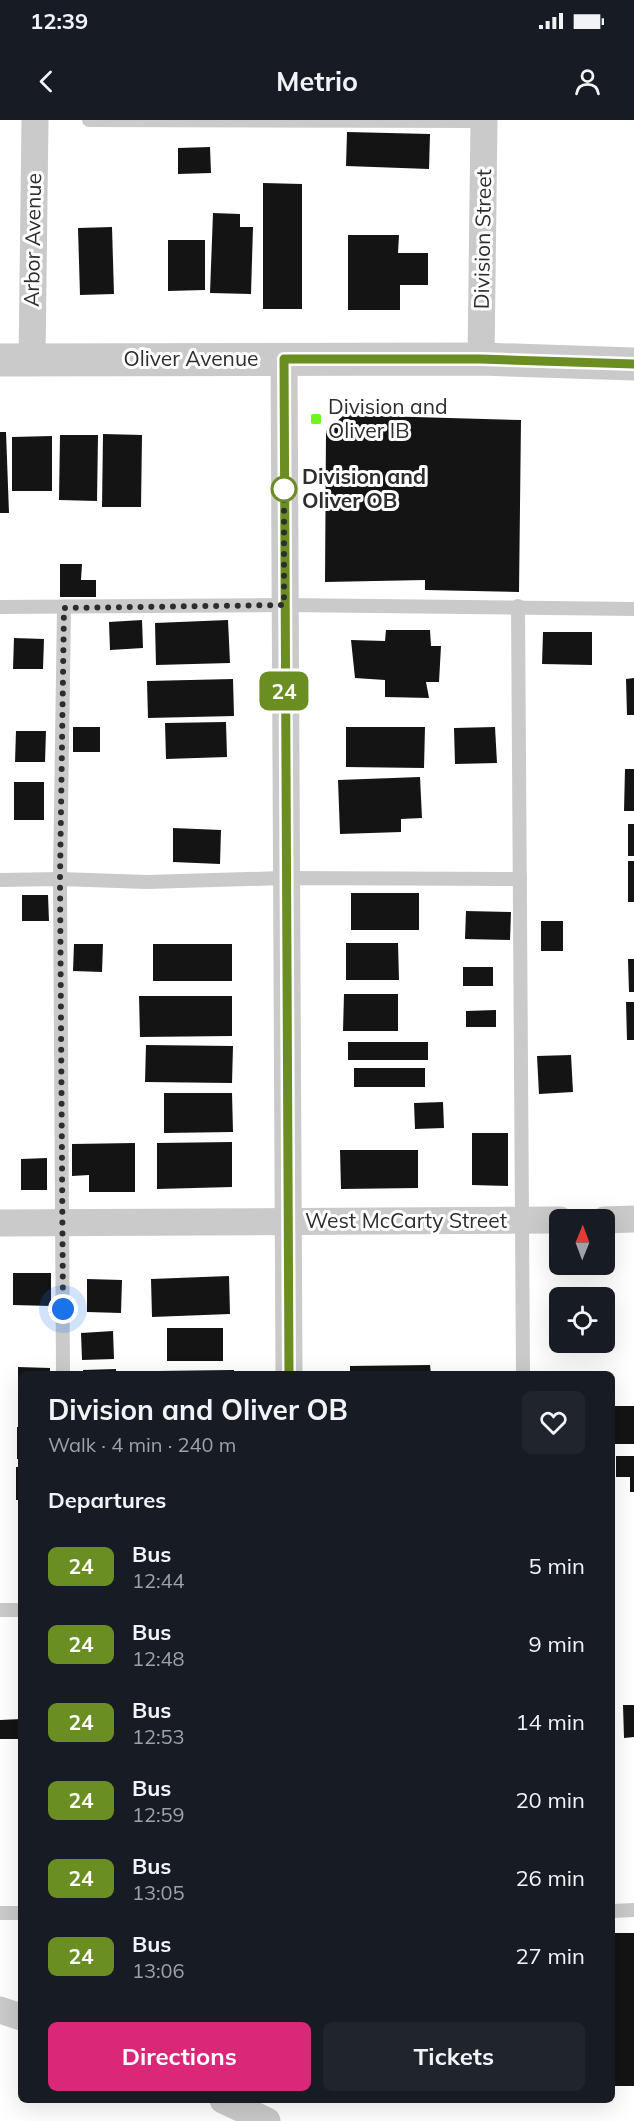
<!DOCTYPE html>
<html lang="en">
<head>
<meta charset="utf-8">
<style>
  body { margin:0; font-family:Mulish,sans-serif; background:#20242c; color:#f1f3f6; height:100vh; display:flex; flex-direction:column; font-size:22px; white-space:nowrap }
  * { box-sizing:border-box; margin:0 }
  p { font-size:20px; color:#9ea1a6 }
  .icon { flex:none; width:33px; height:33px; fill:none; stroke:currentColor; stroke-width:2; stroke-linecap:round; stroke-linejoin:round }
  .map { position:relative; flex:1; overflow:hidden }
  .details { position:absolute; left:18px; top:1251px; width:597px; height:732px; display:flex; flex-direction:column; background:#171b24; border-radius:9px; box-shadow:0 6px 24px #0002 }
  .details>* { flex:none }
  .badge { padding:0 12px; border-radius:9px; font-size:21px; line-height:39px }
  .needle { width:39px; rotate:1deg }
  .fabs { position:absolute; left:549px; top:1089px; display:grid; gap:12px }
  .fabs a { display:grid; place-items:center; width:66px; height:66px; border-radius:9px; background:#171b24; box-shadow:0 6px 24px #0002; font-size:30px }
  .you { position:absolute; width:30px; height:30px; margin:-15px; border:4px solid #fff; border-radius:50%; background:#1a73e8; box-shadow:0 0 0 9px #1a73e833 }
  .map>.badge { position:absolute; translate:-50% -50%; box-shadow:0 0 0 3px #fff }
  h2 { padding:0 30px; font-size:22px; line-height:54px }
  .round { display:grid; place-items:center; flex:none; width:63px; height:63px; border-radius:9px; background:#20242c }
  .head { display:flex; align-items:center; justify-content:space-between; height:102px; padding:0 30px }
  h1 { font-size:28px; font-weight:700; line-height:45px }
  .button { display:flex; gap:12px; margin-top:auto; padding:12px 30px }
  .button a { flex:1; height:69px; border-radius:9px; background:#db2777; color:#fff; font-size:24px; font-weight:700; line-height:69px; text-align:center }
  .button a+a { background:#20242c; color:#f1f3f6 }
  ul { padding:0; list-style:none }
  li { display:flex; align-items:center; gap:18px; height:78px; padding:0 30px }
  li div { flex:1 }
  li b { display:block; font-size:22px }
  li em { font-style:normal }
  li .badge { min-width:66px; font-weight:700; text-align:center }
  .status { display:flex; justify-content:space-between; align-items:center; height:42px; padding:0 30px; background:#171b24; direction:ltr }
  .status svg { height:16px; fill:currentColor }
  header { display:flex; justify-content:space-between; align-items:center; height:78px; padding:0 30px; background:#171b24; font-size:27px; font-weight:700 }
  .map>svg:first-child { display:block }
  .building { fill:#141414 }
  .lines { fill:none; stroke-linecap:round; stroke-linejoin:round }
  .service { stroke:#cacaca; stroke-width:14 }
  .minor { stroke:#cacaca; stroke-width:27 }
  .tertiary { stroke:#cacaca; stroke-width:33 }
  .line-casing { stroke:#fff; stroke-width:14 }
  .line { stroke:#6b8e23; stroke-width:9 }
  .walk { stroke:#2d2d2d; stroke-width:6; stroke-dasharray:0 10.8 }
  .poi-dot { fill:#6ff61d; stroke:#fff; stroke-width:2 }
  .stop-dot { fill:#fff; stroke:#6b8e23; stroke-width:3 }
  .labels { text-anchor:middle; stroke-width:6; stroke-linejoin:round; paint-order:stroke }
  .street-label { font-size:21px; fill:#2d2d2d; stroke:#fff }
  .poi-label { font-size:21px; fill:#2d2d2d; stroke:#fff; text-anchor:start }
  .stop-label { font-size:21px; font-weight:bold; fill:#2d2d2d; stroke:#fff; text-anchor:start }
</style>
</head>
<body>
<div class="status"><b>12:39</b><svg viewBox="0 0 49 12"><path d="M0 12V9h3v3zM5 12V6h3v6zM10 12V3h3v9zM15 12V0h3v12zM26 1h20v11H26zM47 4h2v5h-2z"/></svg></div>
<header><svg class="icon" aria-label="back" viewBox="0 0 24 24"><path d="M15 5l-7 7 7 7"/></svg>Metrio<svg class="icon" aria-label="person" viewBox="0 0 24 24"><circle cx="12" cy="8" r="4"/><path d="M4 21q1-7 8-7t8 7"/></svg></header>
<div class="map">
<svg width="634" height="2001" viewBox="0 0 634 2001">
  <rect width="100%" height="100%" fill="#fff"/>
  <g class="building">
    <polygon points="347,12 430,14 429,49 346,46"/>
    <polygon points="210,27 211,53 178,54 178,28"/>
    <polygon points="263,63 302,64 302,189 263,189"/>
    <polygon points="213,93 240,94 240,107 253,107 251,174 210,173"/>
    <polygon points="112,107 114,174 80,175 78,108"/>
    <polygon points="348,115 399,115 398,133 428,133 428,165 400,165 400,190 348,190"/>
    <polygon points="168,120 205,120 205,170 168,171"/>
    <polygon points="344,295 521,300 519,472 425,470 425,460 325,462 326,311"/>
    <polygon points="0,312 6,312 9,393 0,393"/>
    <polygon points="103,314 142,315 141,387 102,387"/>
    <polygon points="60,315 98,315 97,381 59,380"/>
    <polygon points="52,316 52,371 12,371 12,317"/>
    <polygon points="60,444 82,444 81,460 96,460 96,477 60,477"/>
    <polygon points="142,500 143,528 110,530 109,502"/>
    <polygon points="228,500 230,543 156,545 155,503"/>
    <polygon points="386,510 430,510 431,526 441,526 439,562 426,562 429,578 385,577 385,560 355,558 351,520 385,521"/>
    <polygon points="543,512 592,512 592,545 542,544"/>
    <polygon points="14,518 44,519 43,549 13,549"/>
    <polygon points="634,558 634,595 627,595 626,559"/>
    <polygon points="233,559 234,596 148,598 147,561"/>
    <polygon points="226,602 227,637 166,639 165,603"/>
    <rect x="73" y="607" width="27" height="25"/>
    <polygon points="346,607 425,607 424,648 346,647"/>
    <polygon points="495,607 497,643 455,644 454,608"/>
    <polygon points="16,611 46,611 45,642 15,642"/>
    <polygon points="625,649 634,649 634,691 624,691"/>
    <polygon points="420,657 422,698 401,699 401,712 340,714 338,660"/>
    <rect x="14" y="662" width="30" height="38"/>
    <rect x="628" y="704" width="6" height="32"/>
    <polygon points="173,708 221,710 220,744 173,742"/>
    <rect x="628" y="741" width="6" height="41"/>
    <rect x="351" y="773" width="68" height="37"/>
    <polygon points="22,775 48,775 49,801 22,801"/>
    <polygon points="466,791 511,792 510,820 465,819"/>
    <rect x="541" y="801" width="22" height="30"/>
    <polygon points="346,823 398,823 399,860 346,860"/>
    <polygon points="74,824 103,824 102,852 73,851"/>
    <rect x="153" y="824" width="79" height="37"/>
    <polygon points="628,839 634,839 634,872 629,872"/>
    <rect x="463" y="847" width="30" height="19"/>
    <polygon points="344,874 398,874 398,911 343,911"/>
    <polygon points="139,876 232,876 232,916 140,917"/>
    <polygon points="626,882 634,882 634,920 627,920"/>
    <polygon points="496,890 496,907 466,907 466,891"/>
    <rect x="348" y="922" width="80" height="18"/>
    <polygon points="146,925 233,926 232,963 145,962"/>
    <polygon points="571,935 573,972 539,974 537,936"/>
    <rect x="354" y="948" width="71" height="19"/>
    <polygon points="164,973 232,973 233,1012 164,1013"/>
    <polygon points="443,982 444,1008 415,1009 414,983"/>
    <polygon points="472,1013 508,1013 508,1066 472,1065"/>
    <polygon points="232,1022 232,1067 157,1069 157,1023"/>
    <polygon points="135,1023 135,1072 89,1072 89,1055 72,1056 72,1024"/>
    <polygon points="340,1030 418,1030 418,1068 341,1069"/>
    <polygon points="47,1038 47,1070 21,1070 21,1039"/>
    <polygon points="13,1153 51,1153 51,1186 13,1185"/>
    <polygon points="229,1156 230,1194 152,1197 151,1159"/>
    <polygon points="87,1159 122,1160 121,1193 87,1192"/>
    <rect x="167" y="1208" width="56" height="33"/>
    <polygon points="113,1211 114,1239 82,1240 81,1213"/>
    <polygon points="430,1245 431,1254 350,1254 350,1246"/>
    <polygon points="18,1247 50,1248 50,1254 21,1254 21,1285 18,1285"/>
    <polygon points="116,1249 116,1254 83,1254 83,1250"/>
    <polygon points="234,1250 234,1254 157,1254 157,1251"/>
    <rect x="612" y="1286" width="22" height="38"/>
    <rect x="17" y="1307" width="4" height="32"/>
    <polygon points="616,1336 634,1336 634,1372 630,1372 630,1357 616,1357"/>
    <rect x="16" y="1347" width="5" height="33"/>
    <polygon points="19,1508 21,1509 21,1536 18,1536"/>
    <polygon points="623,1585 634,1585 634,1617 624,1618"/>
    <polygon points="21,1599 21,1619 0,1619 0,1600"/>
    <rect x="612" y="1813" width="22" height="153"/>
  </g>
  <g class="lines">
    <g class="service">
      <polyline points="89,0 484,1"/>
      <polyline points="518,486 523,1254"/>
      <polyline points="0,487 284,485 634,489"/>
      <polyline points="0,760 60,759 147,762 285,758 520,759"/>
      <polyline points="63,1254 60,759 64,487"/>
      <polyline points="0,1490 21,1490"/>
      <polyline points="612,1791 634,1790"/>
      <polyline points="0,1793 21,1793"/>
    </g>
    <g class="minor">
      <polyline points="284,239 289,1254"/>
      <polyline points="481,239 484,0"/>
      <polyline points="32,240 35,0"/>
      <polyline points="604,1100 634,1099"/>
      <polyline points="0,1103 560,1100"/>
      <polyline points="0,1890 21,1897"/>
      <polyline points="223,1980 267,2001"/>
    </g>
    <polyline class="tertiary" points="0,240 481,239 634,244"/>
  </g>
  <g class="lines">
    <defs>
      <polyline id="line" points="289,1254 284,239 481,239 634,244"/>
    </defs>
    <use href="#line" class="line-casing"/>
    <use href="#line" class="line"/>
    <polyline class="walk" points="63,1189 60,759 64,488 284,485 284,369"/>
  </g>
  <rect class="poi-dot" x="310" y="293" width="12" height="12" rx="3"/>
  <circle class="stop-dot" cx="284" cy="369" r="12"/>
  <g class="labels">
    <g class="street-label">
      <text transform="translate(483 119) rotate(-89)" y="7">Division Street</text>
      <text transform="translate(33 120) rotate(-89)" y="7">Arbor Avenue</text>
      <text x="191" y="246">Oliver Avenue</text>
      <text x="406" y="1108">West McCarty Street</text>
    </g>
    <g class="poi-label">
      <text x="328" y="294">Division and<tspan x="328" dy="24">Oliver IB</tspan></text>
    </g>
    <g class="stop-label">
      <text x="302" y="364">Division and<tspan x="302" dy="24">Oliver OB</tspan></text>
    </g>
  </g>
</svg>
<div class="fabs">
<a><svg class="needle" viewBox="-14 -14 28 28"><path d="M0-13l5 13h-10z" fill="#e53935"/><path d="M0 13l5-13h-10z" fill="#9ea1a6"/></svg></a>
<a><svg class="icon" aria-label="locate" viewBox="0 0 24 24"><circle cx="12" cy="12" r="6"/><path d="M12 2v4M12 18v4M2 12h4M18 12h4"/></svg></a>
</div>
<div class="you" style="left:63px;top:1189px"></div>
<b class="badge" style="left:284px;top:571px;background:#6b8e23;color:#fff">24</b>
<section class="details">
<div class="head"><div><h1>Division and Oliver OB</h1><p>Walk · 4 min · 240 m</p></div><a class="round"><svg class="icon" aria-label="heart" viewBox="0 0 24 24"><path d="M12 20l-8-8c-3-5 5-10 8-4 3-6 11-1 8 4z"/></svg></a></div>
<h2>Departures</h2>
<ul>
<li><span class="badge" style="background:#6b8e23;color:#fff">24</span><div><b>Bus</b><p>12:44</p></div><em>5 min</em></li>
<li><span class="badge" style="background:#6b8e23;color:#fff">24</span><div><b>Bus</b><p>12:48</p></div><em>9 min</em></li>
<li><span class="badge" style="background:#6b8e23;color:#fff">24</span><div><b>Bus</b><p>12:53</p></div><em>14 min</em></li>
<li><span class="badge" style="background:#6b8e23;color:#fff">24</span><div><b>Bus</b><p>12:59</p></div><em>20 min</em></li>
<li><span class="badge" style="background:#6b8e23;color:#fff">24</span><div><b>Bus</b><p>13:05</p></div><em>26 min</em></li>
<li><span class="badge" style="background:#6b8e23;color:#fff">24</span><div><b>Bus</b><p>13:06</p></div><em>27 min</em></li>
</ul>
<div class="button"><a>Directions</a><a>Tickets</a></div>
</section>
</div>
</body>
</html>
